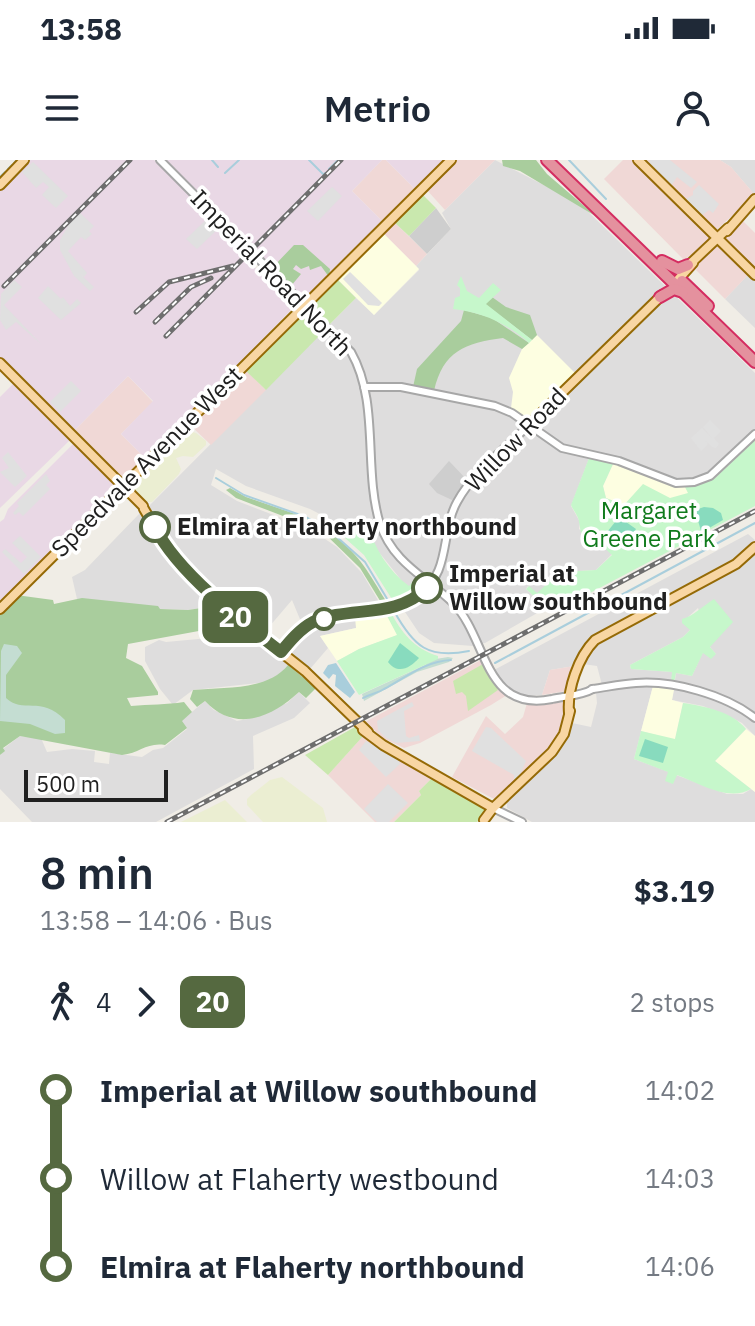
<!DOCTYPE html>
<html lang="en">
<head>
<meta charset="utf-8">
<style>
  body { margin:0; font-family:"IBM Plex Sans",sans-serif; background:#f6f6f7; color:#1f2937; height:100vh; display:flex; flex-direction:column; font-size:30px; white-space:nowrap }
  * { box-sizing:border-box; margin:0 }
  p { font-size:26px; color:#747a83 }
  .icon { flex:none; width:44px; height:44px; fill:none; stroke:currentColor; stroke-width:2; stroke-linecap:round; stroke-linejoin:round }
  .map { position:relative; height:662px; overflow:hidden }
  .panel { display:flex; flex-direction:column; background:#fff; flex:1 }
  .panel>* { flex:none }
  .badge { padding:0 16px; border-radius:12px; font-size:28px; line-height:52px }
  .scale { position:absolute; left:24px; bottom:20px; width:144px; box-sizing:border-box; padding-left:8px; border:4px solid #202020; border-top:0; font-size:22px; line-height:28px; white-space:nowrap; color:#202020; -webkit-text-stroke:6px #fff; paint-order:stroke }
  .map>.badge { position:absolute; translate:-50% -50%; box-shadow:0 0 0 4px #fff }
  .legs { display:flex; align-items:center; gap:12px; height:88px; padding:0 40px; font-size:26px }
  .legs p { margin-inline-start:auto }
  .headline { display:flex; align-items:center; justify-content:space-between; height:136px; padding:0 40px }
  h1 { font-size:44px; font-weight:600; line-height:60px }
  ul { padding:0 40px; list-style:none }
  li { display:flex; align-items:center; gap:28px; height:88px; font-size:30px }
  li i { display:grid; place-items:center; width:12px; height:100%; margin:0 10px; background:currentColor }
  li i::after { content:''; width:20px; height:20px; margin:-10px; border:6px solid; border-radius:50%; background:#fff }
  li p { margin-inline-start:auto }
  li:first-child i { background:linear-gradient(#0000 50%,currentColor 0) }
  li:last-child i { background:linear-gradient(currentColor 50%,#0000 0) }
  .status { display:flex; justify-content:space-between; align-items:center; height:56px; padding:0 40px; background:#fff; direction:ltr }
  .status svg { height:22px; fill:currentColor }
  header { display:flex; justify-content:space-between; align-items:center; height:104px; padding:0 40px; background:#fff; font-size:36px; font-weight:600 }
  .map>svg:first-child { display:block }
  .residential { fill:#dedddd }
  .commercial { fill:#f0d8d6 }
  .industrial { fill:#e9d8e5 }
  .education { fill:#fdfee1 }
  .religious { fill:#cecece }
  .farmland { fill:#ebeed2 }
  .grass { fill:#c9e8ae }
  .forest { fill:#a9cd9d }
  .wetland { fill:#c4ddd2 }
  .park { fill:#c6f7cb }
  .pitch { fill:#88dbbe }
  .parking { fill:#e0e0e0 }
  .water { fill:#a9cedc }
  .lines { fill:none; stroke-linecap:round; stroke-linejoin:round }
  .stream { stroke:#a9cedc; stroke-width:2 }
  .minor-casing { stroke:#a7a7a7; stroke-width:10 }
  .major-casing { stroke:#956a06; stroke-width:12 }
  .highway-casing { stroke:#d42d61; stroke-width:14 }
  .minor { stroke:#fff; stroke-width:6 }
  .major { stroke:#f8d6a3; stroke-width:8 }
  .highway { stroke:#e4919e; stroke-width:10 }
  .rail-casing { stroke:#6e6e6e; stroke-width:5 }
  .rail { stroke:#fff; stroke-width:2; stroke-dasharray:6; stroke-linecap:butt }
  .line-1-casing { stroke:#fff; stroke-width:18 }
  .line-1 { stroke:#556940; stroke-width:12 }
  .stop-1-dot { fill:#fff; stroke:#556940; stroke-width:4 }
  .labels { text-anchor:middle; stroke-width:7; stroke-linejoin:round; paint-order:stroke }
  .street-label { font-size:24px; fill:#202020; stroke:#fff }
  .park-label { font-size:24px; fill:#107b1c; stroke:#fff }
  .stop-label { font-size:24px; font-weight:bold; fill:#202020; stroke:#fff; text-anchor:start }
</style>
</head>
<body>
<div class="status"><b>13:58</b><svg viewBox="0 0 49 12"><path d="M0 12V9h3v3zM5 12V6h3v6zM10 12V3h3v9zM15 12V0h3v12zM26 1h20v11H26zM47 4h2v5h-2z"/></svg></div>
<header><svg class="icon" aria-label="menu" viewBox="0 0 24 24"><path d="M4 6h16M4 12h16M4 18h16"/></svg>Metrio<svg class="icon" aria-label="person" viewBox="0 0 24 24"><circle cx="12" cy="8" r="4"/><path d="M4 21q1-7 8-7t8 7"/></svg></header>
<div class="map">
<svg width="755" height="662" viewBox="0 0 755 662">
  <rect width="100%" height="100%" fill="#f0ede6"/>
  <g class="residential">
    <polygon points="495,0 579,43 755,213 755,271 714,311 694,319 673,319 591,293 571,346 580,362 579,369 590,378 595,379 612,394 596,410 560,412 537,434 528,426 526,429 546,448 485,483 473,486 434,483 419,473 403,449 417,442 431,430 416,418 409,427 402,421 378,391 362,363 354,360 349,369 310,349 246,326 216,309 211,325 237,341 310,369 337,387 362,413 385,452 356,457 356,468 320,476 328,488 310,509 287,491 299,477 314,466 311,459 302,464 292,440 263,474 232,449 168,384 149,346 356,138 374,155 419,110 416,106 451,69 442,53"/>
    <polygon points="720,0 755,0 755,35 731,7"/>
    <polygon points="748,115 755,121 755,168 725,139"/>
    <polygon points="140,353 157,383 210,438 214,446 188,450 160,449 77,439 72,417 85,410"/>
    <polygon points="748,374 755,380 735,400 740,406 755,393 755,576 742,563 730,557 703,546 672,540 676,513 692,516 703,492 716,494 710,487 698,448 687,458 690,470 683,477 630,505 631,509 673,512 671,522 640,519 602,525 597,506 583,504 589,491 584,487 574,506 550,510 542,535 527,536 514,531 504,524 494,510"/>
    <polygon points="220,477 226,483 244,482 248,485 253,479 288,505 281,513 267,522 193,530 173,545 160,529 145,501 145,487 159,480 166,482"/>
    <polygon points="632,526 653,526 634,599 669,612 673,623 676,615 727,634 743,634 751,629 755,632 755,662 532,662 507,648 507,643 557,592 572,563 591,567 597,543 596,533"/>
    <polygon points="299,532 310,543 294,558 253,576 254,609 156,662 32,662 0,629 0,595 4,591 3,589 20,576 41,578 47,592 72,589 95,591 94,602 109,604 110,593 142,597 153,590 163,588 187,569 181,561 205,541 214,550 237,561 247,559 287,543"/>
  </g>
  <g class="commercial">
    <polygon points="382,0 386,0 415,29 383,62 352,31"/>
    <polygon points="454,0 495,0 445,50 426,29"/>
    <polygon points="623,0 632,0 710,78 686,102 604,19"/>
    <polygon points="647,0 720,0 731,7 755,35 715,71"/>
    <polygon points="742,60 755,73 755,110 723,78"/>
    <polygon points="394,62 427,94 416,106 383,73"/>
    <polygon points="718,84 748,115 725,139 696,110 703,97"/>
    <polygon points="244,208 266,230 211,285 189,264"/>
    <polygon points="128,216 153,242 121,274 146,299 124,320 73,272"/>
    <polygon points="481,500 495,523 507,535 491,545 420,583 404,588 383,578 365,562"/>
    <polygon points="574,506 567,531 542,535 550,510"/>
    <polygon points="564,538 567,542 563,561 555,581 496,640 452,617 486,556 505,574 523,557 527,543"/>
    <polygon points="364,575 386,592 431,619 419,631 421,635 394,662 375,662 328,615"/>
  </g>
  <g class="industrial">
    <polygon points="28,0 154,0 246,91 246,99 275,128 286,133 297,144 146,299 121,274 153,241 128,216 73,272 0,198 0,30"/>
    <polygon points="165,0 382,0 352,31 383,62 305,140"/>
    <polygon points="386,0 445,0 415,29"/>
    <polygon points="14,223 70,280 0,348 0,237"/>
    <polygon points="76,283 115,323 116,329 0,446 0,362 4,359 8,349 73,284"/>
  </g>
  <g class="education">
    <polygon points="383,73 419,109 374,155 337,119"/>
    <polygon points="537,175 575,213 528,260 511,248 513,232 509,218 522,189"/>
    <polygon points="613,304 669,325 685,327 689,332 687,341 670,338 624,345 606,338 603,326"/>
    <polygon points="385,452 398,475 359,489 337,501 320,476 356,468 355,457"/>
    <polygon points="653,526 674,530 672,540 683,543 675,580 641,571"/>
    <polygon points="746,569 755,576 755,632 715,601"/>
  </g>
  <g class="religious">
    <polygon points="436,48 451,69 427,94 409,76"/>
    <polygon points="449,301 467,320 452,340 437,333 429,324"/>
  </g>
  <g class="farmland">
    <polygon points="186,270 196,273 206,281 206,285 193,297 183,296 176,298 181,309 179,314 152,342 147,342 135,331 134,324"/>
    <polygon points="282,617 323,648 327,662 263,662 247,645 247,639 251,635 270,620"/>
    <polygon points="225,640 247,662 181,662"/>
  </g>
  <g class="grass">
    <polygon points="422,34 436,48 409,76 394,62"/>
    <polygon points="337,119 356,138 330,164 312,146"/>
    <polygon points="306,152 325,170 266,230 245,210"/>
    <polygon points="483,504 498,530 468,551 466,536 462,532 456,534 453,521"/>
    <polygon points="355,567 364,575 328,615 305,595"/>
    <polygon points="431,619 484,647 485,654 477,662 394,662 421,635 419,631"/>
  </g>
  <g class="forest">
    <polygon points="502,0 536,0 547,14 597,57 520,11 503,6"/>
    <polygon points="294,85 303,85 330,109 329,117 321,106 310,110 309,106 301,109 296,105 293,109 301,114 291,126 273,107"/>
    <polygon points="492,137 506,147 530,155 537,175 532,180 485,144"/>
    <path d="M464,150l28,8 37,25 -7,6 -19,-11c-38,5 -60,13 -69,53l-21,-4 4,-18 44,-48z"/>
    <path d="M230,328l16,9 61,21 24,14v4l3,-1c28,23 34,37 52,66l-4,3 -22,-36 -38,-37 -86,-33 -10,-8z"/>
    <path d="M16,435l37,5 1,4 28,-6 76,8 2,3 28,1 26,-4 39,33 -5,6 -7,-3 -13,5 -8,-10 -13,2 10,-8 -2,-3 -87,16 -2,14 16,8 16,26v3l-31,3 4,8c19,-2 35,-1 53,-4l8,10 -10,9 5,7 -22,17c-18,-3 -25,8 -43,10l-102,-19 -17,12 2,3 -5,4v-144z"/>
    <path d="M288,505l28,23 -10,10 -7,-6c-28,26 -64,41 -94,9l-8,6 -7,-8 3,-9c31,-3 74,1 95,-25z"/>
  </g>
  <g class="wetland">
    <path d="M4,484l13,2 5,7 -16,22v23c16,16 35,-3 59,22v13l-10,1 -25,-10 -30,-3 1,-70z"/>
    <polygon points="448,497 453,498 449,502 417,512 364,541 362,534 425,505 430,500"/>
  </g>
  <g class="park">
    <path d="M461,116l6,15 12,7 14,-15 8,7 -15,14 46,36 -3,3c-22,-20 -48,-31 -76,-34l2,-11 5,-2v-8l-3,-3z"/>
    <path d="M755,280v66l-203,107 -26,-24 3,-3 8,7 23,-21 36,-2 16,-15 -17,-16 -5,-1 -3,6c-7,-7 -6,-13 -8,-22 0,-5 -6,-12 -8,-17l18,-47 24,6 -10,22 3,12 18,7 19,-21 27,14 18,-5 -3,-6 30,-9z"/>
    <path d="M354,359l13,5c8,24 21,47 42,62l7,-8 8,7 -14,13 -15,6 -31,-49 -19,-17z"/>
    <path d="M714,439l19,23 -23,25 6,7 -5,5 -8,-6 -11,23 -16,-3 -2,10 -3,-1 1,-10 -41,-3 -1,-4 53,-28 7,-7 -8,-7v-4c10,-2 22,-14 32,-20z"/>
    <path d="M390,451c12,22 23,37 48,45v3l-79,36 -22,-34 22,-12 38,-14 -12,-23z"/>
    <path d="M683,543c21,3 50,9 63,26l-31,32 36,28c-23,13 -52,-6 -74,-14l-4,9 -8,-3 3,-9 -34,-13 7,-28 34,8z"/>
  </g>
  <g class="pitch">
    <polygon points="704,347 713,348 721,353 723,360 704,371 701,371 695,350"/>
    <polygon points="619,357 636,369 626,385 620,387 604,376"/>
    <path d="M400,483l19,15c-9,10 -21,17 -31,4z"/>
    <polygon points="645,579 668,587 663,603 639,596"/>
  </g>
  <g class="parking">
    <polygon points="650,0 670,0 697,22 691,28 677,17 671,26 649,5"/>
    <polygon points="33,2 68,36 56,48 42,35 49,27 43,22 36,28 22,12"/>
    <polygon points="699,25 719,44 713,53 709,50 701,56 686,39 693,35 693,31"/>
    <polygon points="332,27 342,36 318,61 307,51"/>
    <polygon points="80,53 94,66 89,71 92,74 85,80 81,77 68,91 87,113 84,117 80,114 94,127 90,131 74,116 60,90 60,80 69,64"/>
    <polygon points="210,56 220,67 197,89 186,79"/>
    <polygon points="350,112 382,143 379,146 368,145 343,119"/>
    <polygon points="14,120 22,127 4,145 41,184 16,162 6,170 0,160 1,134"/>
    <polygon points="48,126 61,139 63,137 70,146 77,139 81,143 61,160 38,138"/>
    <polygon points="71,221 81,231 60,252 50,242"/>
    <polygon points="710,260 721,271 714,278 719,284 716,288 712,287 704,279 708,284 701,291 691,278 702,268 712,278 703,267"/>
    <polygon points="8,292 27,316 15,327 0,312 9,308 2,298"/>
    <polygon points="46,314 50,321 46,325 50,329 23,356 19,352 15,355 13,353 19,346 17,343"/>
    <polygon points="20,376 41,397 24,414 2,392 5,389 21,403 27,397 12,383"/>
    <polygon points="412,542 414,546 404,551 406,576 409,578 419,575 420,581 396,583 386,578 378,570 377,561"/>
    <polygon points="486,567 491,568 526,601 518,619 514,620 514,615 472,591"/>
    <polygon points="366,581 399,600 400,604 386,617 359,590"/>
    <polygon points="388,624 408,643 389,662 377,662 364,649"/>
  </g>
  <polygon class="water" points="336,503 355,532 350,538 335,526 336,515 333,514 329,519 323,513 328,505"/>
  <g class="lines">
    <g class="stream">
      <polyline points="212,0 218,7"/>
      <polyline points="309,0 324,15 325,13"/>
      <polyline points="569,0 606,39"/>
      <polyline points="14,3 17,0"/>
      <polyline points="8,9 12,5"/>
      <polyline points="329,9 338,0"/>
      <polyline points="225,13 239,0"/>
      <polyline points="0,17 5,12"/>
      <polyline points="216,318 244,335 306,357 329,370 365,402 389,442"/>
      <path d="M394,451c20,36 34,48 75,40"/>
      <polyline points="495,503 755,363"/>
      <path d="M363,538c7,-4 15,-5 21,-9 22,-12 42,-28 67,-29"/>
    </g>
    <defs>
      <g id="minor">
        <path d="M160,0l191,192c29,51 12,117 29,172 13,39 46,53 73,79 35,35 30,110 99,96 13,-3 29,-3 41,-10"/>
        <polyline points="364,227 401,227 495,246 512,253 562,288 619,301 676,323 694,322 710,316 755,274"/>
        <path d="M281,492c46,-59 89,-22 137,-56 34,-24 22,-63 39,-94 16,-30 48,-53 72,-77"/>
        <path d="M592,529c15,-2 29,-5 44,-6 37,-3 90,12 119,35"/>
        <polyline points="493,648 522,662"/>
      </g>
      <g id="major">
        <polyline points="638,0 755,115"/>
        <polyline points="0,25 24,0"/>
        <polyline points="727,71 755,39"/>
        <polyline points="690,104 728,68"/>
        <polyline points="675,123 693,103"/>
        <polyline points="0,203 143,346"/>
        <polyline points="529,265 662,135"/>
        <polyline points="144,349 167,388 229,451 305,511 368,572"/>
        <polyline points="0,449 451,0"/>
        <path d="M569,553c-2,-23 9,-56 26,-73l141,-76 19,-17"/>
        <polyline points="363,570 383,585 493,648"/>
        <polyline points="484,660 493,648 552,592 564,574 570,551"/>
      </g>
      <g id="highway">
        <polyline points="547,0 755,202"/>
        <polyline points="662,101 678,109 688,105"/>
        <polyline points="682,121 708,146"/>
        <polyline points="660,137 674,129 683,132"/>
      </g>
    </defs>
    <use href="#minor" class="minor-casing"/>
    <use href="#major" class="major-casing"/>
    <use href="#highway" class="highway-casing"/>
    <use href="#minor" class="minor"/>
    <use href="#major" class="major"/>
    <use href="#highway" class="highway"/>
    <defs>
      <g id="rail">
        <polyline points="4,126 130,0"/>
        <polyline points="136,152 169,122 233,106"/>
        <polyline points="155,162 191,127 211,118"/>
        <polyline points="166,176 341,0"/>
        <polyline points="167,662 755,351"/>
      </g>
    </defs>
    <use href="#rail" class="rail-casing"/>
    <use href="#rail" class="rail"/>
  </g>
  <g class="lines">
    <defs>
      <path id="line-1" d="M155,367c21,44 87,95 126,125 9,-11 19,-23 32,-30 37,-17 81,-2 114,-34"/>
    </defs>
    <use href="#line-1" class="line-1-casing"/>
    <use href="#line-1" class="line-1"/>
  </g>
  <g class="stop-1-dot">
    <circle cx="155" cy="367" r="14"/>
    <circle cx="427" cy="428" r="14"/>
    <circle cx="324" cy="459" r="10"/>
  </g>
  <g class="labels">
    <g class="street-label">
      <text transform="translate(271 113) rotate(46)" y="8">Imperial Road North</text>
      <text transform="translate(516 280) rotate(-46)" y="8">Willow Road</text>
      <text transform="translate(147 302) rotate(-45)" y="8">Speedvale Avenue West</text>
    </g>
    <g class="park-label">
      <text x="649" y="359">Margaret<tspan x="649" dy="28">Greene Park</tspan></text>
    </g>
    <g class="stop-label">
      <text x="177" y="375">Elmira at Flaherty northbound</text>
      <text x="449" y="422">Imperial at<tspan x="449" dy="28">Willow southbound</tspan></text>
    </g>
  </g>
</svg>
<div class="scale">500 m</div>
<b class="badge" style="left:235px;top:457px;background:#556940;color:#fff">20</b>
</div>
<section class="panel">
<div class="headline"><div><h1>8 min</h1><p>13:58 – 14:06 · Bus</p></div><b>$3.19</b></div>
<div class="legs"><svg class="icon" aria-label="walk" viewBox="0 0 24 24"><circle cx="13" cy="4" r="2"/><path d="M13 8l-2 6 4 7M11 14l-3 7M7 12l3-4h3l4 4"/></svg>4<svg class="icon" aria-label="forward" viewBox="0 0 24 24"><path d="M9 5l7 7-7 7"/></svg><b class="badge" style="background:#556940;color:#fff">20</b><p>2 stops</p></div>
<ul>
<li><i style="color:#556940"></i><b>Imperial at Willow southbound</b><p>14:02</p></li>
<li><i style="color:#556940"></i><span>Willow at Flaherty westbound</span><p>14:03</p></li>
<li><i style="color:#556940"></i><b>Elmira at Flaherty northbound</b><p>14:06</p></li>
</ul>
</section>
</body>
</html>
